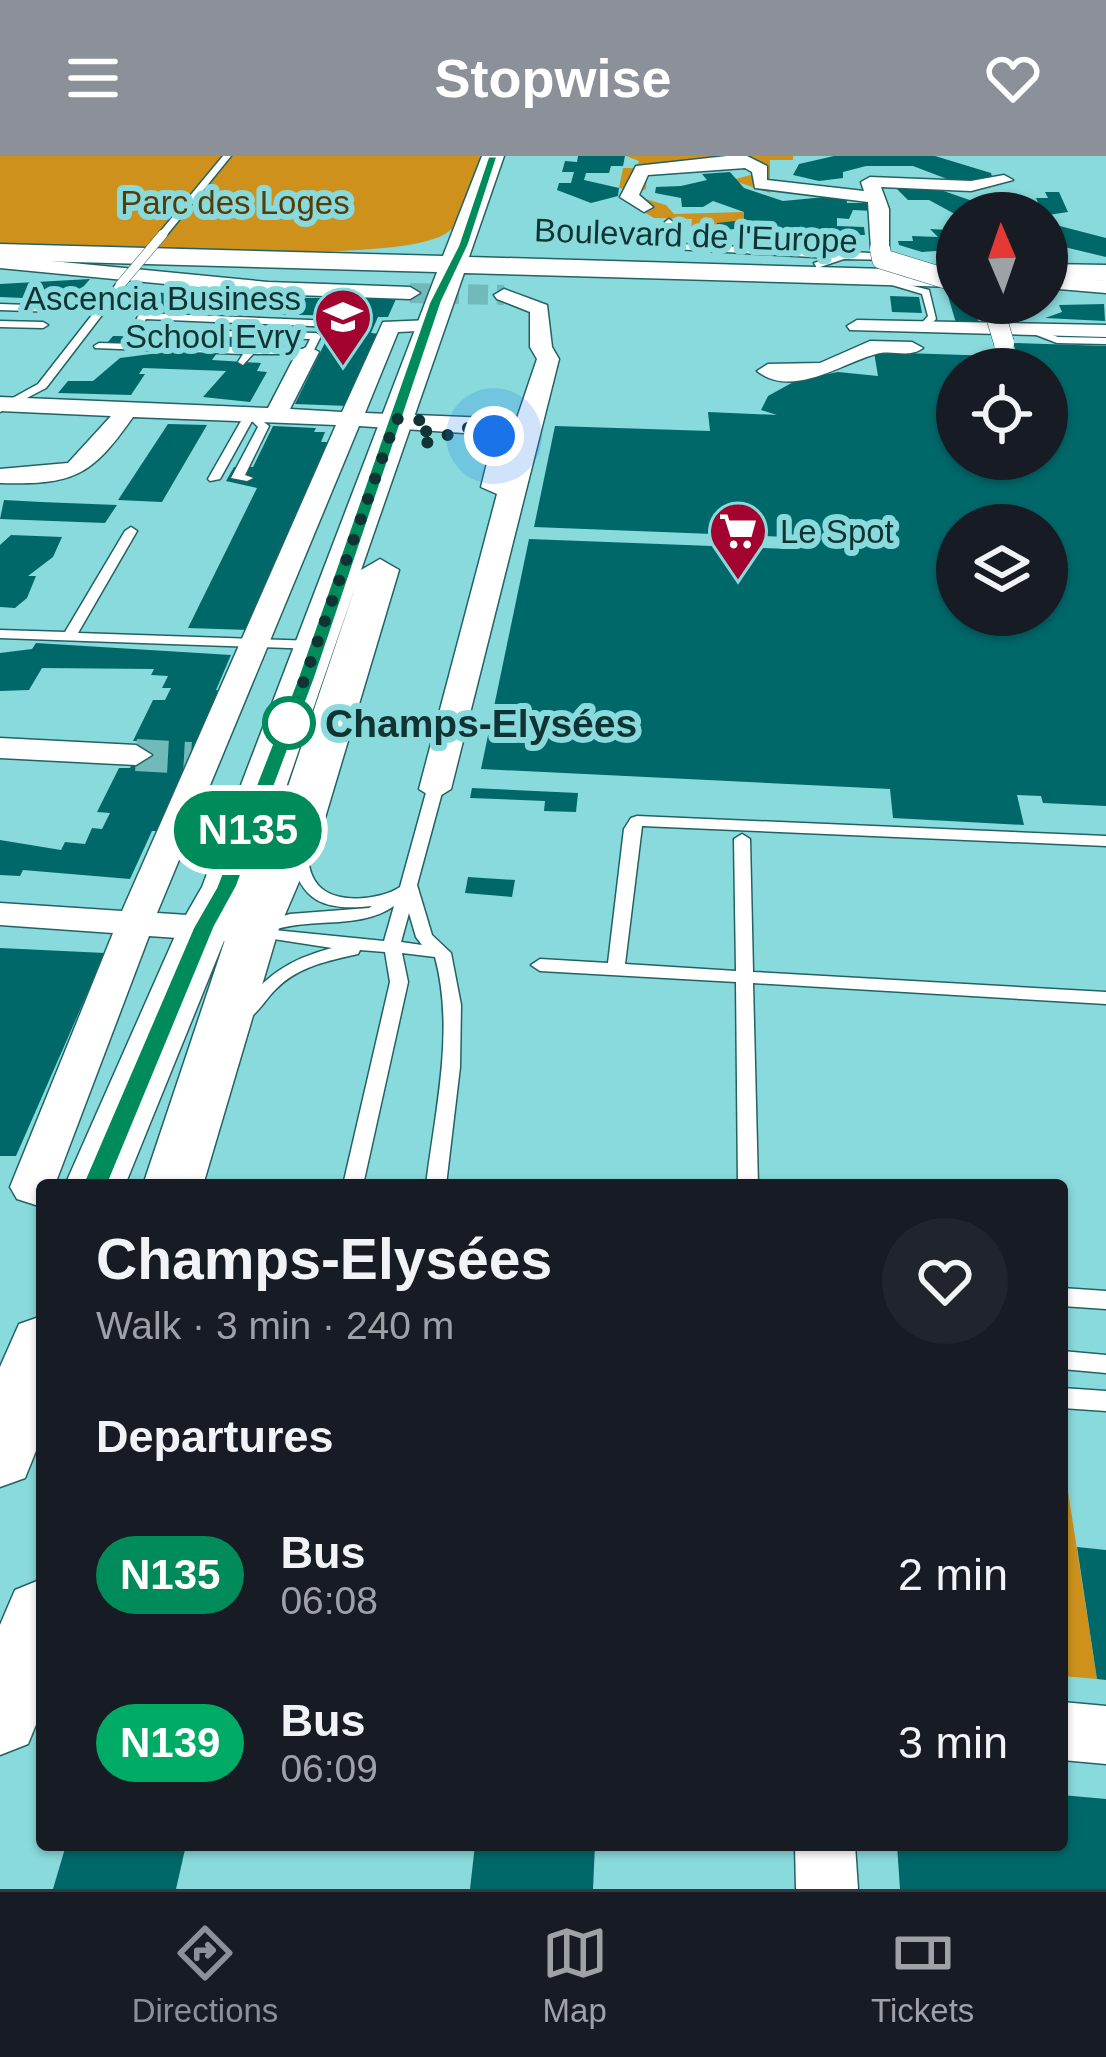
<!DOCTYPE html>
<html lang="en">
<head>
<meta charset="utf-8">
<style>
  body { margin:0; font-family:Helvetica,sans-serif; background:#20242c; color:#f1f3f6; height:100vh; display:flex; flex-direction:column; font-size:45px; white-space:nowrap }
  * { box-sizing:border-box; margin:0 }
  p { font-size:39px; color:#9ea1a6 }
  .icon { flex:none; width:66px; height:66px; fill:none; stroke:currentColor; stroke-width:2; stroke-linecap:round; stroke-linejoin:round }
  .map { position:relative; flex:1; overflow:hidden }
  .details { position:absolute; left:36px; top:1023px; width:1032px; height:672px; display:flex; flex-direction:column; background:#171b24; border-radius:12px; box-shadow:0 3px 9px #0004 }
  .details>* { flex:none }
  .badge { padding:0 24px; border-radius:39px; font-size:42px; line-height:78px }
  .needle { width:78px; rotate:358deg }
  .controls { position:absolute; left:936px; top:36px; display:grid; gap:24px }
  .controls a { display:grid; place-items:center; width:132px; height:132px; border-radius:50%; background:#171b24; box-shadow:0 3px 9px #0004; font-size:60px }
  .you { position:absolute; width:60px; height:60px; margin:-30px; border:9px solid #fff; border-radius:50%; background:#1a73e8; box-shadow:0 0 0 18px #1a73e833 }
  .map>.badge { position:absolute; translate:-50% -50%; box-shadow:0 0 0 6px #fff }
  h2 { padding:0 60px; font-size:45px; line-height:108px }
  .round { display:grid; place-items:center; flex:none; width:126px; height:126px; border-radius:63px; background:#20242c }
  .headline { display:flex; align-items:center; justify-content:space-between; height:204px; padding:0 60px }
  h1 { font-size:57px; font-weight:600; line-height:90px }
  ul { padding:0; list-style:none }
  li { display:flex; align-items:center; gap:36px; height:168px; padding:0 60px }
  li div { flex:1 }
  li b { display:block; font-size:45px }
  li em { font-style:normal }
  li .badge { min-width:132px; font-weight:700; text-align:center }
  header { display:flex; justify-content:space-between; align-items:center; height:156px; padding:0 60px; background:#8c9099; color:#fff; font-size:54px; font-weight:600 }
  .tabs { display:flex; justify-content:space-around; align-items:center; height:168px; border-top:3px solid #363941; background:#171b24; font-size:33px; color:#9ea1a6 }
  .tabs a { display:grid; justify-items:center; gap:6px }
  .tabs .active { color:#8c9099 }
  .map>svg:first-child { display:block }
  .green { fill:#cd911c }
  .building { fill:#01686a; fill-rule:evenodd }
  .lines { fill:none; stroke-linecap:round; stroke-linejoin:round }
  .street-tunnel-far1 { stroke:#71b9ba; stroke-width:20; stroke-dasharray:20 9; stroke-linecap:butt }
  .street-tunnel { stroke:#71b9ba; stroke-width:32; stroke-dasharray:32 16; stroke-linecap:butt }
  .lane-casing { stroke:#236264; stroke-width:3 }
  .street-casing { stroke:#236264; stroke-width:3 }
  .secondary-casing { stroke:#236264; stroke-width:3 }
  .lane { fill:#fff; fill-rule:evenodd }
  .street { fill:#fff; fill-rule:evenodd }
  .secondary { fill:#fff; fill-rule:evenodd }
  .lane-bridge-casing { stroke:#236264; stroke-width:10; stroke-linecap:butt }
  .street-bridge-casing { stroke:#236264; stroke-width:21; stroke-linecap:butt }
  .lane-bridge { stroke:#fff; stroke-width:9 }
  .street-bridge { stroke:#fff; stroke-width:20 }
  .line { fill:#008b5a; stroke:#fff; stroke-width:3 }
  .walk { stroke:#103334; stroke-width:12; stroke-dasharray:0 21.6 }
  .stop-dot { fill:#fff; stroke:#008b5a; stroke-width:6 }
  .labels { text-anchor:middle; stroke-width:12; stroke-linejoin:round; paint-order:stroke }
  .far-park-label { font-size:33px; fill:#573c08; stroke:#89dadc }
  .far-street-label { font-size:33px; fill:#103334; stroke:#89dadc }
  .far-poi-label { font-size:33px; fill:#103334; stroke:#89dadc; text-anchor:end }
  .stop-label { font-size:39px; font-weight:bold; fill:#103334; stroke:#89dadc; text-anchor:start }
</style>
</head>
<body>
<header><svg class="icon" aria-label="menu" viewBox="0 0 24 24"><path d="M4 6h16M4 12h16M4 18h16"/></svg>Stopwise<svg class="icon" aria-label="heart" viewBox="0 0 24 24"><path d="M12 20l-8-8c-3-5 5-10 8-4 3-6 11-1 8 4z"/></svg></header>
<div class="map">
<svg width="1106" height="1733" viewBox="0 0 1106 1733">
  <rect width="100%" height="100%" fill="#89dadc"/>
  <g class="green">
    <path d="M0,0h493c-8,25 -25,64 -48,78 -53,33 -366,11 -445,10z"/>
    <path d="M626,0h167v4h-23v33l-38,-13 22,-6 -4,-4c-36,-4 -68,1 -103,5l-1,14 -14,6 34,10 8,9 70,-2v8l-53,10 1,-11 -38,-1 -31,-18 3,-11 -7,-1 4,-20h13l3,-7z"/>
    <polygon points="1062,1298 1065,1316 1097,1523 1062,1520"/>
  </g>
  <g class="building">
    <polygon points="578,0 625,0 623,10 611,10 609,17 586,17 584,24 619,32 618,40 591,47 557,34 559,27 571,27 574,16 562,16 565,5 577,6"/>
    <polygon points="834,0 935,0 991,17 993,24 979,23 981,29 955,26 913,10 866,10 843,16 843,22 819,25 793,19 799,8"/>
    <polygon points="730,16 744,32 783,45 846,39 847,47 873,47 874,55 853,54 849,63 837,62 837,70 864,71 865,79 852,79 854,92 812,78 745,85 744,72 716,75 717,67 744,64 744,56 713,45 703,51 682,51 681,42 655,37 656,31 681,30 707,24 702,18"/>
    <polygon points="893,29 932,31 987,50 1038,47 1036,42 1048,42 1045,36 1059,36 1068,56 1048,59 1052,68 1106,82 1106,101 1056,89 1054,85 1060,83 1047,82 1047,57 953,57 929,44 908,44"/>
    <polygon points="949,69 957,69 957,90 947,90 949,94 922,96 899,89 898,85 913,85 912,80 938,81 930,73 949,74"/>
    <polygon points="90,123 72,144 0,141 0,128"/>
    <polygon points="946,133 957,133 957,147 973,147 979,167 956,167"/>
    <polygon points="150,136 225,141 396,143 388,161 378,161 371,177 381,178 349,250 295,248 338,160 137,154"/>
    <polygon points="890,140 919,141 922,157 892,156"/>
    <polygon points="1104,148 1105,165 1045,162 1062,156 1059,149"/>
    <polygon points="113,180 273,182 303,185 299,192 108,186"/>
    <path d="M1013,187l93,3v460l-63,-3 -2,-7 -24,-1 7,30 -131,-7 -3,-29 -409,-20 48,-230 262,10 -1,-12 -256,-10 21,-101 155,5 -2,-19 69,3 -16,-5 7,-14 29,-16 41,-8 40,4 -4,-24 121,4 4,13h-42v90h90v-90h-25zM957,369h90v90h-90z"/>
    <polygon points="174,195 217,197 212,204 261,207 257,215 267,216 250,246 203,241 226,215 143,212 139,218 145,218 131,239 58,237 68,225 93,225 120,202"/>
    <polygon points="168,268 207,269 162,346 118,344"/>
    <polygon points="273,270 316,272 314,276 325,276 321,286 331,286 248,474 188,472 257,332 226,325 234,311 253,311"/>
    <polygon points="4,344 41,346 117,349 105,367 0,363"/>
    <polygon points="11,379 62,381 53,401 28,420 36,420 27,442 15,452 0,451 0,389"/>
    <polygon points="36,487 231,499 216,534 221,535 159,675 152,675 130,723 23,714 20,720 0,719 0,684 61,694 65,686 85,688 92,672 102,673 110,657 97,656 119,612 130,612 143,585 133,585 153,544 165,544 171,532 162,532 168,520 151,519 154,513 42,512 29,534 0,535 0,497 32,493"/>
    <polygon points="472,632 578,637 576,656 544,655 545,645 470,642"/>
    <polygon points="468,721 515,724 512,741 465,737"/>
    <polygon points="0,792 105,797 16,1000 0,1000"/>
    <polygon points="1077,1391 1106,1394 1106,1524 1097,1523"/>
    <polygon points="1062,1639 1106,1643 1106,1733 900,1733 897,1689 1062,1689"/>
    <polygon points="66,1689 186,1689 176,1733 53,1733"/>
    <polygon points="475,1689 595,1689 593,1733 470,1733"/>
  </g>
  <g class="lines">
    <polyline class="street-tunnel-far1" points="410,137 504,139"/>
    <polyline class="street-tunnel" points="136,599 191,602"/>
    <defs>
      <g id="lane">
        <polygon points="223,0 231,0 166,80 160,80 160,76"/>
        <polygon points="669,63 673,66 679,88 893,98 897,101 893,104 844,103 817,112 814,107 829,102 675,93 671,90 665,66"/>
        <polygon points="882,122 929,134 936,163 928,171 922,171 920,169 928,160 922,138 882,126"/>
        <polygon points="117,127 125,129 46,232 0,256 0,249 38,228"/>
        <polygon points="0,148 58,150 63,153 58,156 0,154"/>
        <polygon points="143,157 334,165 339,168 334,171 146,163 140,173 316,177 321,180 312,198 253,198 243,209 238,206 243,198 95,192 94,190 99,187 305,193 310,183 130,178 138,160"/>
        <polygon points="0,165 43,166 48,169 43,172 0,171"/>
        <polygon points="1029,170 1058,181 1106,182 1106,188 1057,187 1026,175 1024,173"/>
        <polygon points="250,255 269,270 245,319 253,322 247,325 231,322 258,271 252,265 220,323 210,325 208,323 245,258"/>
        <polygon points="131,371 137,375 78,477 316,485 323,489 316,493 0,482 0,474 65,476 125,375"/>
        <path d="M435,628l8,5 -26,96 15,50 19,18 10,52 -1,62 -14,118h-20c9,-74 29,-154 9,-228l-33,-4 6,29 -45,203h-20l47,-203 -5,-30 -25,-2 -2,4c-30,7 -60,12 -83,36 -10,10 -16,22 -27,29l-9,-6c24,-37 51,-54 93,-65l-85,-13 -2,-4 2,-4 43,-13 79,-6 3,-2c-46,5 -73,-3 -81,-53l2,-3h12c4,11 4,25 13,35 17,20 63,15 82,2l27,-98zM394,750l-10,35 -110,-11c39,-13 86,0 120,-24zM409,757l7,24 6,8 -21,-3z"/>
        <polygon points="637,660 1106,680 1106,690 642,670 625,808 736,815 734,683 742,678 750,683 753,816 1106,836 1106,848 753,827 758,1029 738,1029 736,826 540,815 531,809 540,803 608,807 624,673 631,662"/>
        <polygon points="1062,1132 1106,1135 1106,1153 1062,1150"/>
        <polygon points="1062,1195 1106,1199 1106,1217 1062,1213"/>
        <polygon points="1062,1232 1106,1235 1106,1255 1062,1252"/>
      </g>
      <g id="street">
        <polygon points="727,0 747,0 767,10 767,24 864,35 861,26 870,21 971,25 1004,19 1013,24 971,35 881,31 889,53 889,93 880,99 871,93 868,46 755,32 752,16 745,12 648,19 639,39 653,51 644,56 620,41 636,10"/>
        <polygon points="0,100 268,126 410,131 420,137 410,143 268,138 0,112"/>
        <polygon points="1047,120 1106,125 1106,137 1047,132"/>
        <path d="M504,133l43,16 5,42 7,12 -108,430 -16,10 -16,-10 78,-295 -16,-7 13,-52 -135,-9 -202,487 77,5 18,12 -18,12 -85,-6 -92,243 3,6h-18v22l-25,-8 -7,-12 103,-254 -113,-8v-22l122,8 214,-486 -203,-8c-42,60 -60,68 -133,66v-14l68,-6 43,-47 -111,-5v-14l268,11 29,-56 11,-6 11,6 -29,57 52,3 41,-90 48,-2 10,6 -3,4 -40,2 -33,81 125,5 24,9 23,-68 -7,-12v-35l-33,-13 -3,-4z"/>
        <polygon points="857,164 1106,169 1106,181 850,174 847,170"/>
        <path d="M870,185l42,1 11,6c-15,11 -30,1 -47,6 -34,9 -83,45 -119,17l11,-7 52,-1z"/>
        <polygon points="0,582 136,589 152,599 136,609 0,602"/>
        <polygon points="1062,1546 1106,1550 1106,1608 1062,1604"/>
        <polygon points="795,1689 855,1689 858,1733 796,1733"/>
      </g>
      <g id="secondary">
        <path d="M482,0h22l-35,101 488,14v16l-493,-14 -103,297 19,-11 19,11 -77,258 -44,103 -75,254h-60l85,-254 -103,254h-60l114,-258 23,-40 235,-615 -437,-12v-16l443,12zM357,426l-83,246 -10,23z"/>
        <polygon points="1047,108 1106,109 1106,125 1047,124"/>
        <polygon points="42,1160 42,1280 25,1322 0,1331 0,1211 19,1168"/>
        <polygon points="42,1423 42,1554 28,1588 0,1599 0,1469 15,1434"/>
      </g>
    </defs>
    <use href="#lane" class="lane-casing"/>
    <use href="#street" class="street-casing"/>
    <use href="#secondary" class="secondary-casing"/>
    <use href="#lane" class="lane"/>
    <use href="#street" class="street"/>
    <use href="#secondary" class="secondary"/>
    <defs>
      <polyline id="lane-bridge" points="120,129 163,78"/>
      <g id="street-bridge">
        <polyline points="880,93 882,103 957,126"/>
        <polyline points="992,147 1004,187"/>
      </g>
    </defs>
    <use href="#lane-bridge" class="lane-bridge-casing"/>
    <use href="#street-bridge" class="street-bridge-casing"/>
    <use href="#lane-bridge" class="lane-bridge"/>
    <use href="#street-bridge" class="street-bridge"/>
  </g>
  <polygon class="line" points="488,0 498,0 469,89 442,146 315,523 237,731 215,771 108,1029 104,1036 86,1036 82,1029 193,771 216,731 297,523 429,146 458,89"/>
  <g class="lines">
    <polyline class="walk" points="289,567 396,263 430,265 421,289 466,272 485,272 494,280"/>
  </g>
  <defs>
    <symbol id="university-pin" viewBox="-11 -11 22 30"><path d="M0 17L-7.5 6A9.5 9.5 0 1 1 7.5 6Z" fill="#a3042f" stroke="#89dadc"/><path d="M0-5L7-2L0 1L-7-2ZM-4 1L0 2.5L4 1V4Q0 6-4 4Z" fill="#fff"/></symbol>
    <symbol id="supermarket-pin" viewBox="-11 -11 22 30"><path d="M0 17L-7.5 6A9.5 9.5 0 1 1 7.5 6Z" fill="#a3042f" stroke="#89dadc"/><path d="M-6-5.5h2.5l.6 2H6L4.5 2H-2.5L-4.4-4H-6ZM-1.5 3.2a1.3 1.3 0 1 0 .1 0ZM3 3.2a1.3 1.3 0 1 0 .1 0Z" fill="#fff"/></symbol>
  </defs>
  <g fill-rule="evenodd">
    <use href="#university-pin" x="310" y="128" width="66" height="90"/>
    <use href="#supermarket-pin" x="705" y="342" width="66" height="90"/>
  </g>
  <circle class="stop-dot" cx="289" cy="567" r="24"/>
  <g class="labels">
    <g class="far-park-label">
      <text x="235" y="58">Parc des Loges</text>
    </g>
    <g class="far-street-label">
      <text transform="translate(696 79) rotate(2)" y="12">Boulevard de l'Europe</text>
    </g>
    <g class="far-poi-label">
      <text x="301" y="154">Ascencia Business<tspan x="301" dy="38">School Evry</tspan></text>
      <text x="780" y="387" text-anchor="start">Le Spot</text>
    </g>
    <g class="stop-label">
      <text x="325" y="581">Champs-Elysées</text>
    </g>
  </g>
</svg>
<div class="controls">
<a><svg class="needle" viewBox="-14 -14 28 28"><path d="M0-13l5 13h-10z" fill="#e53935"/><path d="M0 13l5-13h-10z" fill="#9ea1a6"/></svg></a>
<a><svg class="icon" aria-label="locate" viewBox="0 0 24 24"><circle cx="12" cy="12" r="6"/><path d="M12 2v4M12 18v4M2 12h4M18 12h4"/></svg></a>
<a><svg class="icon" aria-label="layers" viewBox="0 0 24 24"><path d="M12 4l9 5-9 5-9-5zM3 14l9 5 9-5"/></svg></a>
</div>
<div class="you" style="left:494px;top:280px"></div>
<b class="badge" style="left:248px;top:674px;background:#008b5a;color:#fff">N135</b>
<section class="details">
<div class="headline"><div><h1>Champs-Elysées</h1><p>Walk · 3 min · 240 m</p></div><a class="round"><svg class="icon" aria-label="heart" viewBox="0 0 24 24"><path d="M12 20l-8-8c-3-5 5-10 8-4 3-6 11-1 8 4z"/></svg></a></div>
<h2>Departures</h2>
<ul>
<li><span class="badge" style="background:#008b5a;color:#fff">N135</span><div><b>Bus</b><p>06:08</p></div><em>2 min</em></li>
<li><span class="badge" style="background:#00ab66;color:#fff">N139</span><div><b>Bus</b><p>06:09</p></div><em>3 min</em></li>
</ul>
</section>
</div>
<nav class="tabs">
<a class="active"><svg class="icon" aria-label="directions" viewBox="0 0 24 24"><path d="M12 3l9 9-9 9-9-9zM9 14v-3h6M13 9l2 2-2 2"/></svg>Directions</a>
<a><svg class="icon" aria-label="map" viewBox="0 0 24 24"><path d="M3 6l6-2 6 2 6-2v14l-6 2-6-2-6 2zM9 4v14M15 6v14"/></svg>Map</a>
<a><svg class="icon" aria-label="tickets" viewBox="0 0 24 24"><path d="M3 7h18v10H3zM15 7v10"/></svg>Tickets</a>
</nav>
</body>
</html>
